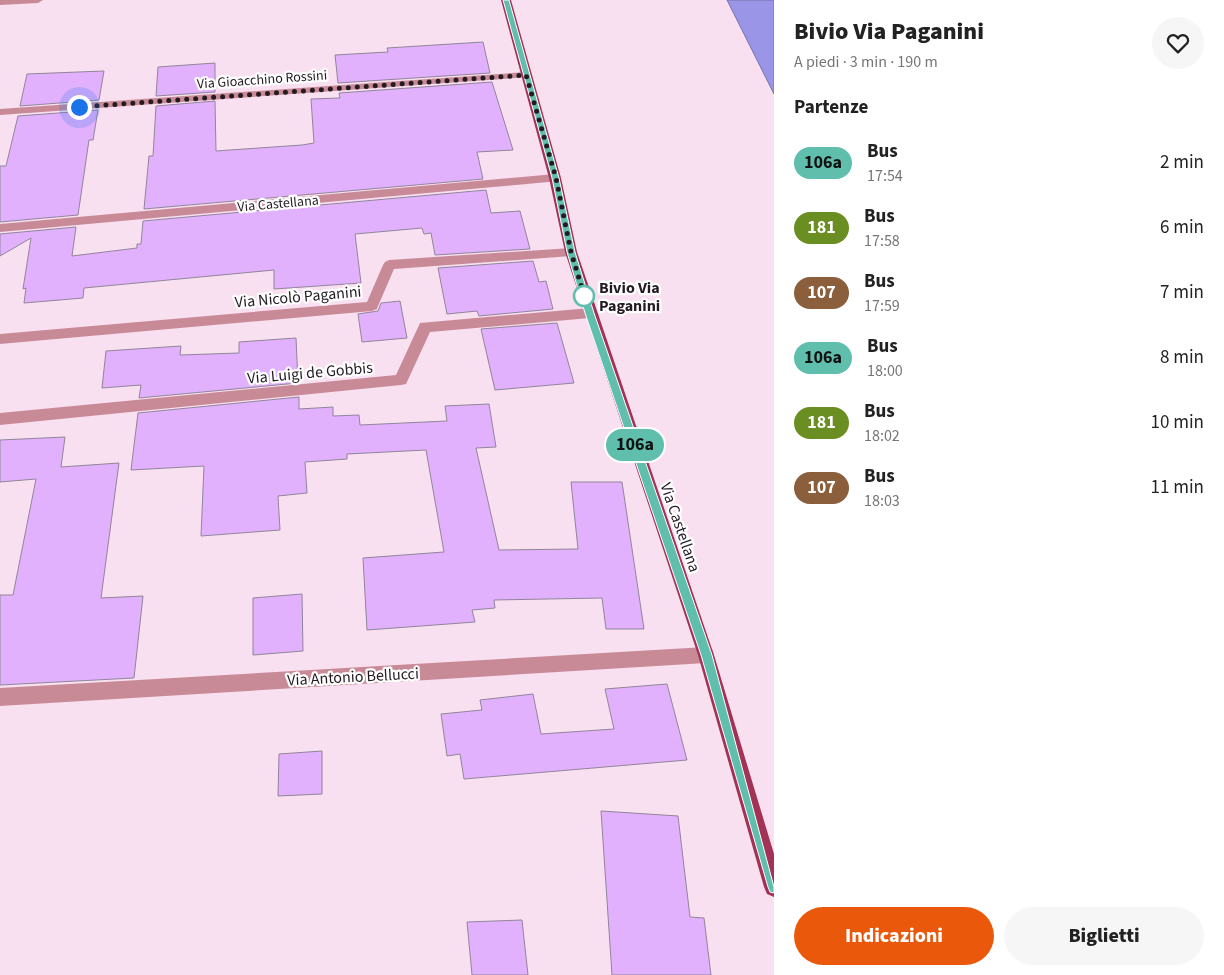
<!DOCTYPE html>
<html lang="it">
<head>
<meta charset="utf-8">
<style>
  body { margin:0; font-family:"Source Sans 3",sans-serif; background:#f6f6f6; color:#222; height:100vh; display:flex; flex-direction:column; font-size:19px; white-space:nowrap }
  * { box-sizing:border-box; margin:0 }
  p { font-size:16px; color:#767676 }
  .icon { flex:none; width:28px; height:28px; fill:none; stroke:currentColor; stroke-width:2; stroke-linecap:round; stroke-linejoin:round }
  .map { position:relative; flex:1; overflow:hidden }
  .side { display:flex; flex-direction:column; background:#fff; width:450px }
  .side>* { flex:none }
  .badge { padding:0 10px; border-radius:16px; font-size:18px; line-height:32px }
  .you { position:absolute; width:25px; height:25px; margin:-12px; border:4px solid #fff; border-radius:50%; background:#1a73e8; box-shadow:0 0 0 8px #1a73e833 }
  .map>.badge { position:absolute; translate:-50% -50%; box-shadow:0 0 0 2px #fff }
  h2 { padding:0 20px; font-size:19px; line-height:45px }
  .round { display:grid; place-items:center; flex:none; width:52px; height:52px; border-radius:26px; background:#f6f6f6 }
  .summary { display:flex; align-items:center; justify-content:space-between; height:85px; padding:0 20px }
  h1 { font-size:24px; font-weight:800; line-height:38px }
  .action { display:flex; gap:10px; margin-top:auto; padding:10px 20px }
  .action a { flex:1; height:58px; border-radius:30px; background:#ea580c; color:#fff; font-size:20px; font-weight:800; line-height:58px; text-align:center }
  .action a+a { background:#f6f6f6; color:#222 }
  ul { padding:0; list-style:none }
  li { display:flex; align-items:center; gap:15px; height:65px; padding:0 20px }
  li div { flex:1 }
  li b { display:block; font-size:19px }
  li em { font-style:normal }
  li .badge { min-width:55px; font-weight:700; text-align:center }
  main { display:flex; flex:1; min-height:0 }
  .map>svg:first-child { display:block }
  .water { fill:#9a95e6; stroke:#7670ab }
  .building { fill:#e1b1fe; stroke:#918599 }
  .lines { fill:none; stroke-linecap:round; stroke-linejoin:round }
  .street { fill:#c98a98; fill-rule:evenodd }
  .primary { fill:#a33256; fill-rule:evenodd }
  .line { fill:#5fbeac; stroke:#fff }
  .walk { stroke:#231b21; stroke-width:5; stroke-dasharray:0 9 }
  .stop-dot { fill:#fff; stroke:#5fbeac; stroke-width:2.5 }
  .labels { text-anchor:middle; stroke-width:4.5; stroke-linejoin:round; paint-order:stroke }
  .far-street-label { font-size:14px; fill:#231b21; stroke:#fff }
  .stop-label { font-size:16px; font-weight:bold; fill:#231b21; stroke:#fff; text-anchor:start }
  .street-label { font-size:16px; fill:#231b21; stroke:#fff }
</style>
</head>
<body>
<main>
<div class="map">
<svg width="774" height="975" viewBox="0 0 774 975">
  <rect width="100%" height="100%" fill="#f8e0f0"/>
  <polygon class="water" points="727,0 774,0 774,94"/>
  <g class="building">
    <polygon points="483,42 490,73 338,83 335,55 388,52 387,48"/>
    <polygon points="215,63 215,92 156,96 158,67"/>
    <polygon points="104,71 99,100 20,106 27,74"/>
    <polygon points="492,82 513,150 477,152 483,179 144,209 149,156 153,156 156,106 215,101 216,151 302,145 314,143 311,99 340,98 339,93"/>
    <polygon points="98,110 93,140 89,140 78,215 0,222 0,166 6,166 18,116"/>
    <polygon points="486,190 491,213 520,211 530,249 435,255 431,233 424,234 422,228 355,234 361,283 274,289 274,270 84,288 83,298 24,303 26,288 23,289 31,238 0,256 0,234 76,227 72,256 137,248 137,244 141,244 143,221"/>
    <polygon points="533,261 539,282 546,281 553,309 479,316 477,311 447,314 438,268"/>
    <polygon points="400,301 407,338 362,342 358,314 378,311 381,303"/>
    <polygon points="557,323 574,383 495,390 481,329"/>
    <polygon points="296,338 298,383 139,398 141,385 102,388 106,351 181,346 180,355 239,353 239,342"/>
    <polygon points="299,397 299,409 333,407 333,416 359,415 360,425 447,421 445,406 489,404 496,447 476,448 499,550 578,549 571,482 622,482 644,629 606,629 602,598 494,600 495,608 472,610 475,622 367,630 363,558 444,552 426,450 347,454 347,459 305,462 307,493 278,496 280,530 201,536 204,466 131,470 138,413"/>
    <polygon points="65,437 61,467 119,463 101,598 143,596 134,678 0,685 0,595 13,595 36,479 0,482 0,440"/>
    <polygon points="302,594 303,651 253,655 253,598"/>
    <polygon points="667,684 687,760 464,779 460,754 447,756 441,714 482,710 480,700 533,694 541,734 614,729 605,689"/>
    <polygon points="322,751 322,794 278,796 279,754"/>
    <polygon points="601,811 678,816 690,917 704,918 711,975 612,975"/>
    <polygon points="522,920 528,975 472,975 467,922"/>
  </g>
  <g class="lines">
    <g class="street">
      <polygon points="0,0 43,0 38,3 0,5"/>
      <polygon points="526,72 531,75 530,77 0,115 0,109"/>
      <polygon points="555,174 561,178 559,181 0,232 0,224"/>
      <polygon points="571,248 577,252 571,256 394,269 378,306 377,309 372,311 0,344 0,334 367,302 383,265 385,262 389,260"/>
      <polygon points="590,308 595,310 597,313 595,316 590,318 430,332 406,384 401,385 0,425 0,413 396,375 420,323"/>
      <polygon points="706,647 712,649 714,655 712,661 706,663 0,706 0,688"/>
    </g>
    <polygon class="primary" points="501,0 511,0 561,178 577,252 714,655 774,854 774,897 767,894 764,887 698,655 565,252 549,178"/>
  </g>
  <polygon class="line" points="503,0 509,0 559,178 575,252 594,313 712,655 774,887 774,893 770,892 768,887 701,655 585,313 567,252 552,178"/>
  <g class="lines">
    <polyline class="walk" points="79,107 526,75 556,178 571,252 585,298 584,296"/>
  </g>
  <circle class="stop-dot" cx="584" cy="296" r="10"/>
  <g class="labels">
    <g class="far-street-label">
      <text transform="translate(262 79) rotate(-4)" y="5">Via Gioacchino Rossini</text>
      <text transform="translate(278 203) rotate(-5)" y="5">Via Castellana</text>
    </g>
    <g class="stop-label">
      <text x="599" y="293">Bivio Via<tspan x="599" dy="18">Paganini</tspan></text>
    </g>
    <g class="street-label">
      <text transform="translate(298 296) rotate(-5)" y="6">Via Nicolò Paganini</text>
      <text transform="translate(310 372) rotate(-5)" y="6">Via Luigi de Gobbis</text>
      <text transform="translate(681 527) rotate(71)" y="6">Via Castellana</text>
      <text transform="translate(353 676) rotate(-3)" y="6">Via Antonio Bellucci</text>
    </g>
  </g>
</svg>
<div class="you" style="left:79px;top:107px"></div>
<b class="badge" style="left:635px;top:445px;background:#5fbeac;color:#111">106a</b>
</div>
<section class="side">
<div class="summary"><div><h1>Bivio Via Paganini</h1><p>A piedi · 3 min · 190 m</p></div><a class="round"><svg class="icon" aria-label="heart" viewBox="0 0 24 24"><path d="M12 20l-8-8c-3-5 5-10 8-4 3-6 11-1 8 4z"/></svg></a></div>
<h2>Partenze</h2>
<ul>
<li><span class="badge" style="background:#5fbeac;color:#111">106a</span><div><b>Bus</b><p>17:54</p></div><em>2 min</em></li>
<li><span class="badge" style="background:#6b8e23;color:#fff">181</span><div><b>Bus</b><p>17:58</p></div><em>6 min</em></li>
<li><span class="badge" style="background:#8b5e3c;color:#fff">107</span><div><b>Bus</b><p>17:59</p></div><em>7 min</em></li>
<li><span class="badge" style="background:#5fbeac;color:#111">106a</span><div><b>Bus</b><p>18:00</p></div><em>8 min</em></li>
<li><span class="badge" style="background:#6b8e23;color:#fff">181</span><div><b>Bus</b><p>18:02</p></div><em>10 min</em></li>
<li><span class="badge" style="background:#8b5e3c;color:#fff">107</span><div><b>Bus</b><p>18:03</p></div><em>11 min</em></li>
</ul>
<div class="action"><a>Indicazioni</a><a>Biglietti</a></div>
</section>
</main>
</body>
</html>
